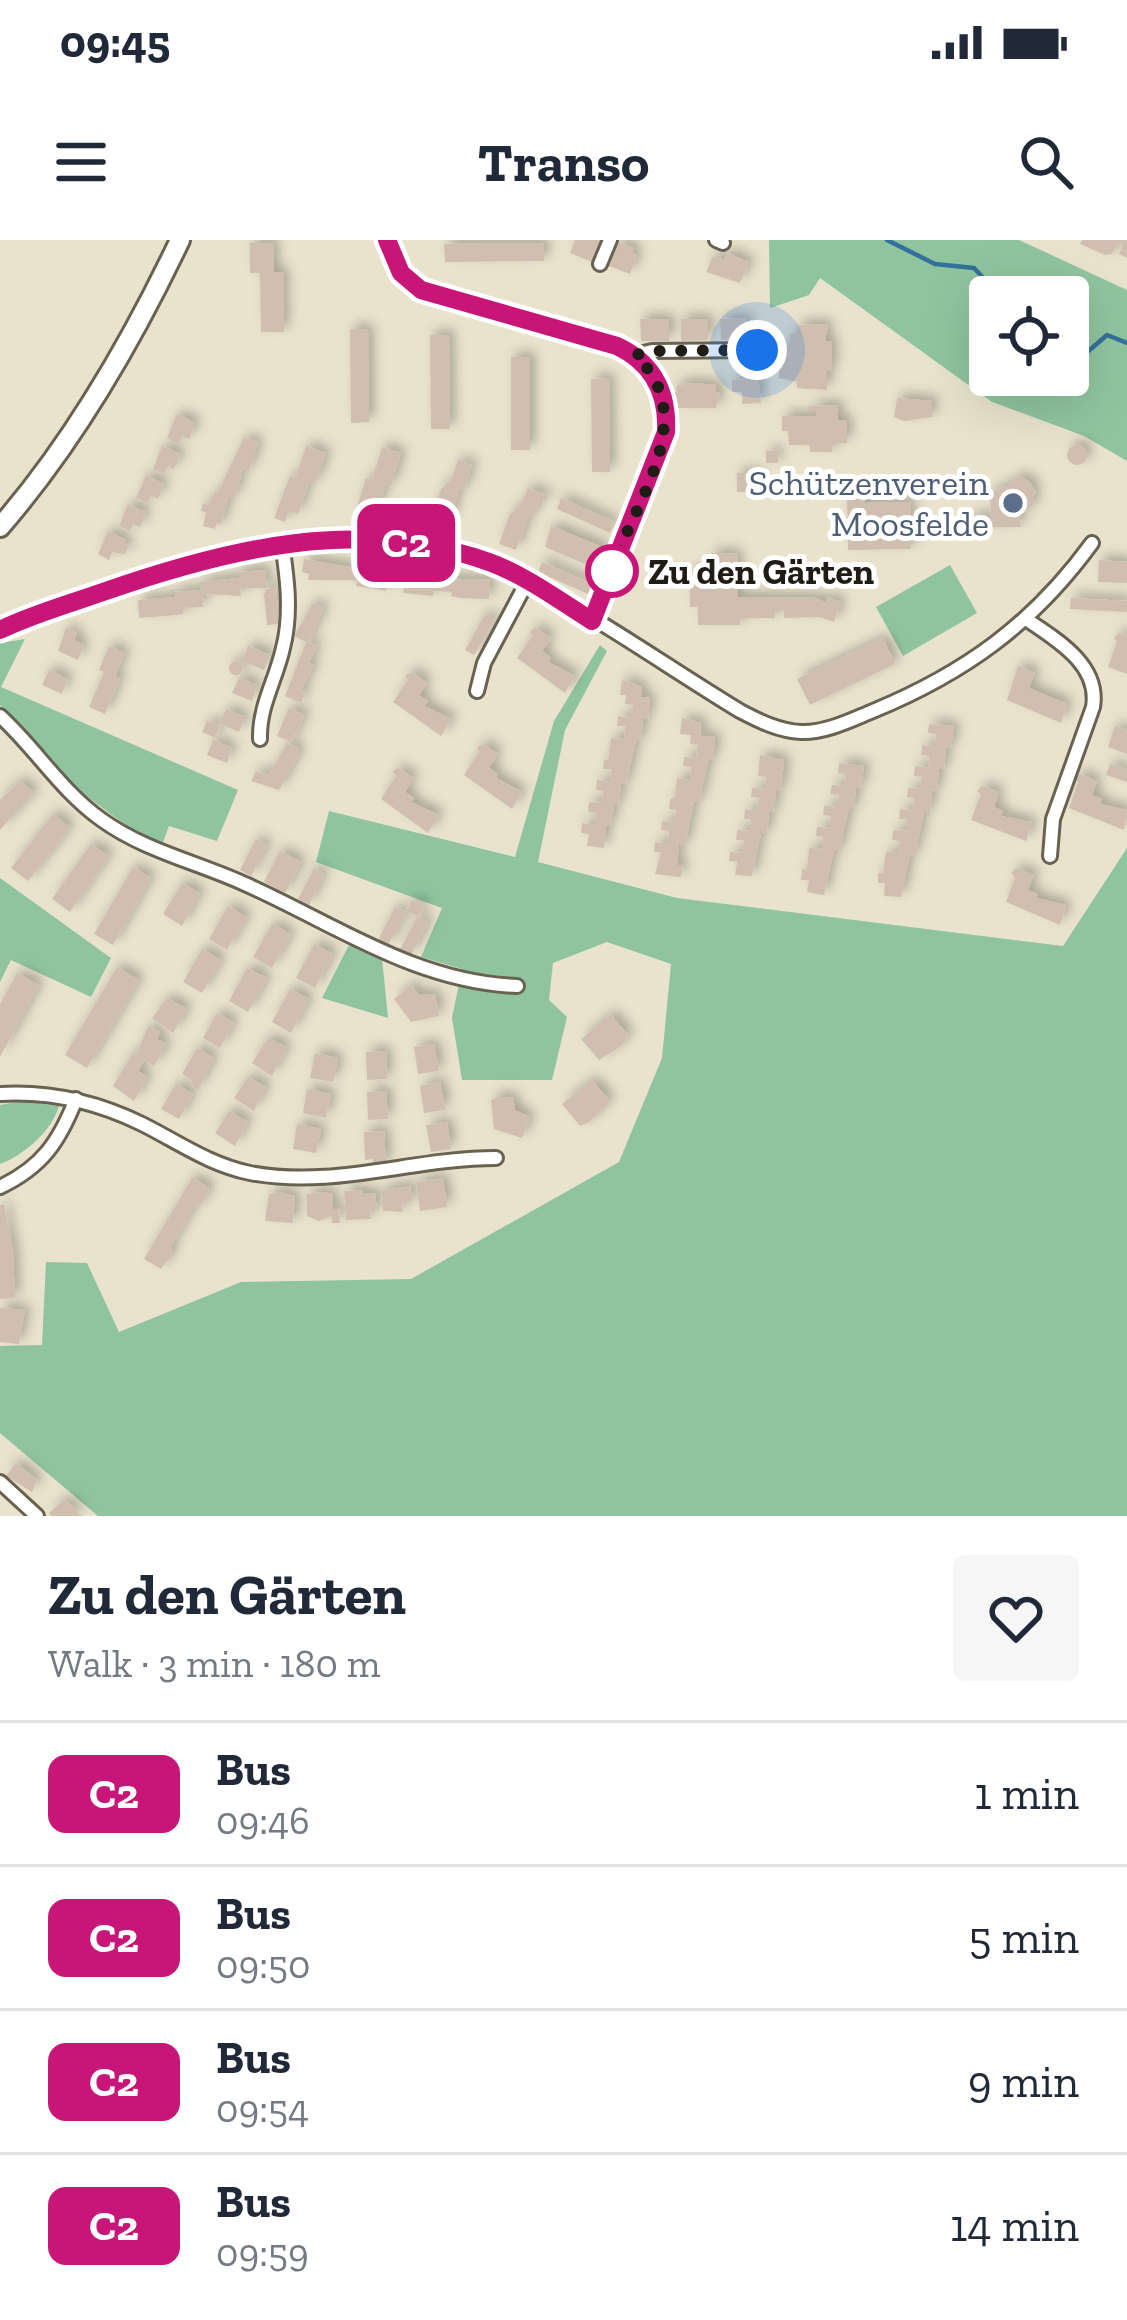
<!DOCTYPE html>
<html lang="en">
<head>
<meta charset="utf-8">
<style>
  body { margin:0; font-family:"Zilla Slab",serif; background:#f6f6f7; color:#1f2937; height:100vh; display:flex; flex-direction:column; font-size:45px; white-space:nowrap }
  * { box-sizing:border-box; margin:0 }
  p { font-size:39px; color:#747a83 }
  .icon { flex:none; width:66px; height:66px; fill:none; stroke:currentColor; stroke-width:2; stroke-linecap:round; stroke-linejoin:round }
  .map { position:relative; height:1276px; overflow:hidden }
  .drawer { display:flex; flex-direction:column; background:#fff; flex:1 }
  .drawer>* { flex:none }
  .badge { padding:0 24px; border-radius:18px; font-size:42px; line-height:78px }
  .fabs { position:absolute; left:969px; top:36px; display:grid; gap:24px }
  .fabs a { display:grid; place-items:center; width:120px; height:120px; border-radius:12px; background:#fff; box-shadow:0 12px 48px #0002; font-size:60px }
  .you { position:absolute; width:60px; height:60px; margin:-30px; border:9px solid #fff; border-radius:50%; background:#1a73e8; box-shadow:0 0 0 18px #1a73e833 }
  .map>.badge { position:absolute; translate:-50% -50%; box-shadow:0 0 0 6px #fff }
  .round { display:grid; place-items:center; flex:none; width:126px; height:126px; border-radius:12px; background:#f6f6f7 }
  .summary { display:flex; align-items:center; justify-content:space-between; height:204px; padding:0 48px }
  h1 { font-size:57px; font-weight:700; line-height:90px }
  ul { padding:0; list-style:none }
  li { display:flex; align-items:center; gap:36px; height:144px; padding:0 48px; border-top:3px solid #e0e1e3 }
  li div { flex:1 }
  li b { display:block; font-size:45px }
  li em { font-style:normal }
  li .badge { min-width:132px; font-weight:700; text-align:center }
  .status { display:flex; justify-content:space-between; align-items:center; height:84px; padding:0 60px; background:#fff; direction:ltr }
  .status svg { height:33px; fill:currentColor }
  header { display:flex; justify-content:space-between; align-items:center; height:156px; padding:0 48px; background:#fff; font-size:54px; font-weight:700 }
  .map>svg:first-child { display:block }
  .green { fill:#90c49f; fill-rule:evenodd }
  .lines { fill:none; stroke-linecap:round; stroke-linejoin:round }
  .stream { stroke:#327199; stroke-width:4.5 }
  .building { fill:#d0bfaf; filter:url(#shadow) }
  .street-casing { stroke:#686350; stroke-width:18 }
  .secondary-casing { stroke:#686350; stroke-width:24 }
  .street { stroke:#fff; stroke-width:12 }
  .secondary { stroke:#fff; stroke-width:18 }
  .line-casing { stroke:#fff; stroke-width:27 }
  .line { stroke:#c81578; stroke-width:18 }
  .walk { stroke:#1e1c14; stroke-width:12; stroke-dasharray:0 21.6 }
  .service-dot { fill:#5c6f8a; stroke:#fff; stroke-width:4.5 }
  .stop-dot { fill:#fff; stroke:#c81578; stroke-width:6 }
  .labels { text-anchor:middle; stroke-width:10; stroke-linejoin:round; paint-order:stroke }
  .service-label { font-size:36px; fill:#4e5e75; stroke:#fff; text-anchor:end }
  .stop-label { font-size:36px; font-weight:bold; fill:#1e1c14; stroke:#fff; text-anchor:start }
</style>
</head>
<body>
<div class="status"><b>09:45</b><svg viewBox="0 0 49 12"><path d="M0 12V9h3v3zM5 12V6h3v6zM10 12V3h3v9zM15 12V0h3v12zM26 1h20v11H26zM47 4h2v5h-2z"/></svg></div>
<header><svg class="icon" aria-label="menu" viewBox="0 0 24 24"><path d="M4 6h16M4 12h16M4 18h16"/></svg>Transo<svg class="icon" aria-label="search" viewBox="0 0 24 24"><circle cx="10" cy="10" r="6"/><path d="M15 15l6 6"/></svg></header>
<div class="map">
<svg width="1127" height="1276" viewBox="0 0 1127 1276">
  <defs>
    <filter id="shadow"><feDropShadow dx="5.5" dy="-5.5" stdDeviation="6" flood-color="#0004"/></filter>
  </defs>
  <rect width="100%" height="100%" fill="#e9e3cd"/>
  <g class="green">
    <path d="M769,0h250l108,50v171l-43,-25 -92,-34 -172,-124 -11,17 -39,13zM990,57h78v78h-78z"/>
    <polygon points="950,325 977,373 903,416 876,367"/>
    <polygon points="25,399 1,447 238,550 217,601 169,586 162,605 132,590 65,540 0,465 0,403"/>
    <polygon points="600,405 607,411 565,490 538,622 677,658 1063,706 1127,608 1127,1276 98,1276 0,1193 0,1106 42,1105 46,1022 87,1023 119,1092 241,1042 411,1039 619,922 662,818 671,724 607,702 553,723 549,760 567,777 552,840 462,840 452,778 462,729 421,717 442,668 316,622 329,571 515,617 554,481"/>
    <polygon points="0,638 111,718 91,757 11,720 0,742"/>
    <polygon points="349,705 382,718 388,778 322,758"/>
    <path d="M21,861l38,5c-7,25 -35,49 -59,58v-59z"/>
  </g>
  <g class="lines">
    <g class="stream">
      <polyline points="887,0 935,24 974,28 990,45 1021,57"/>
      <polyline points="1068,105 1085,114 1107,95 1127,103"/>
    </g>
  </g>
  <g class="building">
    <polygon points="575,0 601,0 592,22 570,13"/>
    <polygon points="1082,0 1127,0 1127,18 1119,14 1123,5 1117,2 1112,14 1105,15 1080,4"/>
    <polygon points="619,2 634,8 632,13 637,15 630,34 609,26"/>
    <polygon points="250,3 273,3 274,32 283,32 284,92 261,92 260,33 250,33"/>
    <polygon points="544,3 544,21 445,22 444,4"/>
    <polygon points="727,13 749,22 740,43 706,32 713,16 724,20"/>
    <polygon points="747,78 747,100 721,100 720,79"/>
    <polygon points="640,79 669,79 669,101 641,101"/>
    <polygon points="681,79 708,79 708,100 681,101"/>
    <polygon points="828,84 825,101 832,101 832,131 827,131 827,150 797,148 797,142 779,138 779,109 790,108 790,94 798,94 798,85"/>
    <polygon points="350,89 368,89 369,182 351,183"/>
    <polygon points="430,95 449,95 450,189 431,189"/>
    <rect x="511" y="117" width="19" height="93"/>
    <polygon points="758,135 761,163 742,164 742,152 732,152 732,140 740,140 740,136"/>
    <polygon points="609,138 610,232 592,232 591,139"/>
    <polygon points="693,143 716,145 716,152 720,152 716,168 677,168 673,152 677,152 677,145"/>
    <polygon points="897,158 932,161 932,177 904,181 894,177"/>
    <polygon points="838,165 838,180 847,180 847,203 832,203 832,212 810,212 810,205 789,205 788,191 782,191 782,176 816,176 816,170 809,170 809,166"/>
    <polygon points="177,174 195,183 189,199 182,196 179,204 167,198"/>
    <polygon points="244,198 258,202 249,231 243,229 235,257 229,256 221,284 217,283 215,289 203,286 206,272 201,271 203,263 209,265 215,251 218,252"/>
    <circle cx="1077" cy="215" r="10"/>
    <polygon points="162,206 181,214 174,229 168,226 164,234 153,229"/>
    <polygon points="306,206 326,213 315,244 309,242 298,274 289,271 285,282 274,278 290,236 295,238"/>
    <polygon points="382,207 401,213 391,246 386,244 373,281 356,270 366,238 372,240"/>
    <rect x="766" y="211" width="12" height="12"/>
    <polygon points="458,220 472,225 464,250 460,248 448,285 442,283 440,289 429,285 441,249 452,239"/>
    <rect x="737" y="233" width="20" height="19"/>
    <polygon points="146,235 164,244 158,259 151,256 148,263 136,258"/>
    <polygon points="1019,236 1030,242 1036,253 1032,257 1035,263 1025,272 1019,272 1021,287 969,288 969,277 991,277 990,252 997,251 1003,245 1006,248"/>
    <polygon points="528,248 548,255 546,261 540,259 533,276 529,275 516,310 499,304 510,274 521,265"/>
    <polygon points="847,248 856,248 856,257 865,257 865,263 910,262 911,309 848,310"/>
    <polygon points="561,258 614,282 610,293 557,269"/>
    <polygon points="128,264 146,272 140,287 133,284 130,291 119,286"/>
    <polygon points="551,286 605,308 597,329 545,307"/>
    <polygon points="108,291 126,300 124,304 129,306 125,314 112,312 109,320 98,314"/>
    <polygon points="711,313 737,314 738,357 817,358 826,363 828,357 841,362 834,382 819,377 784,378 784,370 775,370 775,378 740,378 740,385 698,385 698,367 690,367 690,331 711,331"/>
    <polygon points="304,319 405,337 490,340 489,359 460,358 451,356 452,352 434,351 433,356 403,353 404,348 387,346 386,351 356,346 357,341 348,340 308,340 309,334 302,332"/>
    <polygon points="1099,320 1127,322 1127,343 1098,342"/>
    <polygon points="542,322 592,344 588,354 538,332"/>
    <polygon points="265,330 267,348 240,348 241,356 202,354 203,367 183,368 183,374 177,375 139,378 138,360 176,357 175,352 202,350 201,342 239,338 239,332"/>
    <polygon points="276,348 279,384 267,385 264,355 266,349"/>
    <polygon points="1071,358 1127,361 1127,372 1070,369"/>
    <polygon points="312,364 324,367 308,403 294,396"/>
    <polygon points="485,374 495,379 474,415 465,410"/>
    <polygon points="66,388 77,393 74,400 84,405 78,420 58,411"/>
    <polygon points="536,388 551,398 542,411 551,418 548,422 575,436 565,453 517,418 532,396 530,391"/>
    <polygon points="1119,393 1127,396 1127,434 1108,427 1117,402 1114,398"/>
    <polygon points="883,398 895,424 810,465 797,439"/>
    <polygon points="306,402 317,406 309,423 314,425 301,451 305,454 301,463 285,456"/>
    <polygon points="109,406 125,413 115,437 120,439 105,474 89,467 104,432 99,430"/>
    <polygon points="248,406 270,415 264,430 242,421"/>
    <circle cx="236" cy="428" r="7"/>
    <polygon points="1018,426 1035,433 1029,448 1067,464 1061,483 1007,460"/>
    <polygon points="49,430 68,439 62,454 42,445"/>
    <polygon points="412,432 427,443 419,455 428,461 424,466 452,479 441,496 393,462 408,440 405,436"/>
    <polygon points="239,438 257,445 252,461 232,453"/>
    <polygon points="622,440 642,447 641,457 650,458 648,479 643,479 641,501 636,500 626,544 621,543 619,565 614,565 611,586 606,586 604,608 587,606 589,594 581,593 582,583 595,585 596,573 588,572 589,562 602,563 603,551 596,550 597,540 610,542 611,529 603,529 604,519 608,520 611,498 624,499 625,486 617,486 618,476 631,478 633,465 625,464 626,455 620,455"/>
    <polygon points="289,468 305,475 291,502 277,496"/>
    <polygon points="226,469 245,477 239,492 220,484"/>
    <polygon points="682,478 701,483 700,496 715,497 713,520 709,519 699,562 694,562 685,605 679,605 677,625 683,625 681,637 655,634 661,612 654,612 655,602 668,604 669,591 661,590 662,581 675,582 676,570 669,569 670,559 675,558 677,538 690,540 691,527 683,526 684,517 696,518 698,505 690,504 691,495 680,494"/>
    <polygon points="207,481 220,486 215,498 202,492"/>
    <polygon points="929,484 954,486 951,508 946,508 944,529 939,529 937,551 932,550 930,572 924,572 915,615 910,614 901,657 884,656 885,643 878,643 878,633 883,633 886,612 898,613 900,601 892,600 893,590 906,591 907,579 899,579 900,569 913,571 914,558 907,557 908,548 920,549 922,537 914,536 915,526 928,528 929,516 921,515 922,505 935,507 936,494 928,493"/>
    <polygon points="1115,486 1127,490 1127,514 1108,507"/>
    <polygon points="213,500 232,508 227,523 207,515"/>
    <polygon points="287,503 299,508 298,515 279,550 251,541 256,531 268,536"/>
    <polygon points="483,504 498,514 489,528 498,534 496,538 522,552 512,569 464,535 479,512 477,507"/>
    <polygon points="760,515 784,520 781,551 776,551 774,572 769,572 767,593 761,593 752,636 735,635 737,622 729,621 730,612 742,613 744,600 736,600 737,590 750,591 751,579 744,579 745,569 757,571 759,558 751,557 752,548 765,549 766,537 758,536"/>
    <polygon points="839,523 864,526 861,548 856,547 854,569 849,569 839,611 834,611 824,655 807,652 809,640 801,640 802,629 807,630 809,608 822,609 823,597 816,596 817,587 830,588 831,576 823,575 824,566 837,567 839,555 830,554 832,545 844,546 845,534 838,533"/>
    <polygon points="1110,524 1127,530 1127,542 1106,535"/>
    <polygon points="398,528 414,538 405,552 414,558 411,562 439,575 428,593 381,559 396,536 392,531"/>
    <polygon points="1079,534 1097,541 1092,555 1102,559 1100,564 1127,570 1124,590 1069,568 1078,542 1075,539"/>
    <polygon points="20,541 34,553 0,590 0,560"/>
    <polygon points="982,546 999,552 994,567 1003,571 1001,576 1032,582 1026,601 971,580 981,554 977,551"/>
    <polygon points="53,574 70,588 28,641 11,628"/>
    <polygon points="256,599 267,605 251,636 240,630"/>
    <polygon points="91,604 109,616 70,672 52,659"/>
    <polygon points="280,611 301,622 285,653 264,642"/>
    <polygon points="133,627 151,638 113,705 94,694"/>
    <polygon points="314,628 324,634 309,665 298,659"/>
    <polygon points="1016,628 1034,635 1028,650 1038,654 1036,658 1066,665 1060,685 1006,662 1015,637 1011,633"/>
    <polygon points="182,643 200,653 182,686 163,674"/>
    <polygon points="412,660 424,666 418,676 428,682 411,715 400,709 418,676 406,671"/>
    <polygon points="228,666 247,677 227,710 209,699"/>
    <polygon points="395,667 406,672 388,705 378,700"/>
    <polygon points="272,684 291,694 272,728 253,717"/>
    <polygon points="314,704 333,714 315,748 296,738"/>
    <polygon points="202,709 221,720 202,753 183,742"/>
    <polygon points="117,727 139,740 87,828 65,815"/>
    <polygon points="247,728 267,738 248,772 229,761"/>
    <polygon points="17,733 39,745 0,817 0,764"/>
    <polygon points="411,745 419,755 435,754 439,776 411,782 394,759"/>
    <polygon points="290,749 309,759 291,793 272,782"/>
    <polygon points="167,758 187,769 173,793 152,778"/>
    <polygon points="217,773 234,783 220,808 203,798"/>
    <polygon points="611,774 629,796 622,802 624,804 599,820 581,799"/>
    <polygon points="148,786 160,792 157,799 167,804 154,826 144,820 138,831 148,837 134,861 113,846 132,814 136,815"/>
    <polygon points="268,798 287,807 272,836 252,823"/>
    <polygon points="434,804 439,831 418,834 414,807"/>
    <polygon points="197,808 214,818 198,850 189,845 192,840 182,834"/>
    <polygon points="386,811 387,839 367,840 366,812"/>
    <polygon points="315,813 338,818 333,842 310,838"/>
    <polygon points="248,837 266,847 254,871 234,858"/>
    <polygon points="592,840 610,861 589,882 580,886 562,864"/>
    <polygon points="440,842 445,870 424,873 420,846"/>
    <polygon points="176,844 193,854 179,879 161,869"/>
    <polygon points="307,849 331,854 326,878 303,873"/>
    <polygon points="386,851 388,879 368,880 367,852"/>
    <polygon points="498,857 513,857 515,870 530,877 522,898 494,889 491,860"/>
    <polygon points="229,871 248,882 235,906 215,893"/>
    <polygon points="447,882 451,909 431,912 426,885"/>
    <polygon points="297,884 321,889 316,913 293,909"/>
    <polygon points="384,891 386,924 373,926 373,919 365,920 364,892"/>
    <polygon points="192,938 209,947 208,953 201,964 194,967 171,1007 172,1014 161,1029 144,1019"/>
    <polygon points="443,938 447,967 420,971 416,942"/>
    <polygon points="410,946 412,961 402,963 403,972 383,971 381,951"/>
    <polygon points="362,950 363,954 375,953 377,970 370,971 371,979 346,980 344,951"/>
    <polygon points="279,952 295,956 293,983 265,981 269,954"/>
    <polygon points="324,952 332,954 333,969 339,969 340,983 332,983 332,976 319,981 307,976 307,954"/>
    <polygon points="4,964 13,1013 15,1058 0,1059 0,965"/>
    <polygon points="0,1068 25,1070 19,1104 0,1102"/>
    <polygon points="16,1223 37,1240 32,1252 6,1236"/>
    <polygon points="65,1259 82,1276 52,1276 49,1273"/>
  </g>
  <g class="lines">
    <defs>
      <g id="street">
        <path d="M386,0l15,33 20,17 196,56c36,18 51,46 49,86l-74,189"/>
        <polyline points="716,0 723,3"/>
        <polyline points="600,24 610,0"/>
        <polyline points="635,115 652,111 757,110"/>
        <path d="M1026,379c31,21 74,46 67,88l-40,112 -3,37"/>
        <path d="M0,390c33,-16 69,-26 103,-38 120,-42 270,-84 393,-27 83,39 165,98 244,146 19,10 39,20 61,21 24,1 50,-12 72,-21 92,-38 160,-87 219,-168"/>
        <polyline points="477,451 484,423 527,342"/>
        <path d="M0,476c37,34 61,75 102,104 43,31 95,42 143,64 90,40 170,98 272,102"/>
        <path d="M260,499c-1,-33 16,-59 23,-91 9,-35 4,-71 -1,-105"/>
        <path d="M0,854c50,-3 97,8 142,30 36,18 68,41 108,49 84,16 163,-15 246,-15"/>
        <path d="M0,947c42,-20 59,-45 76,-88"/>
        <polyline points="0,1242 37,1276"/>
      </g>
      <path id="secondary" d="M0,287c74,-85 132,-186 180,-287"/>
    </defs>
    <use href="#street" class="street-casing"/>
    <use href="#secondary" class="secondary-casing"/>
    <use href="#street" class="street"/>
    <use href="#secondary" class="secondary"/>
  </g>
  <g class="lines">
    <defs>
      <path id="line" d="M0,390c33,-16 69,-26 103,-38 126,-44 256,-76 386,-30 36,13 71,39 103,59l74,-189c2,-39 -13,-69 -49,-86l-196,-56 -20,-17 -14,-33"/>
    </defs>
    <use href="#line" class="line-casing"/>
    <use href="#line" class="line"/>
    <path class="walk" d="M612,331c19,-65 92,-153 23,-216l17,-4 105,-1"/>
  </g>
  <circle class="service-dot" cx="1013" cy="263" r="12"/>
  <circle class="stop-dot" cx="612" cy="331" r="24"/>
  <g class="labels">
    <g class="service-label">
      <text x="989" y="255">Schützenverein<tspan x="989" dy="41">Moosfelde</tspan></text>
    </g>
    <g class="stop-label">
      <text x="648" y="344">Zu den Gärten</text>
    </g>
  </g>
</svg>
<div class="fabs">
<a><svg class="icon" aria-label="locate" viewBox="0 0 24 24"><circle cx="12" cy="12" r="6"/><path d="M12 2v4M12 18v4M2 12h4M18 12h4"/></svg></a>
</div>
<div class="you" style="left:757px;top:110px"></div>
<b class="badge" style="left:406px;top:303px;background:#c81578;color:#fff">C2</b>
</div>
<section class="drawer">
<div class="summary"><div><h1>Zu den Gärten</h1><p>Walk · 3 min · 180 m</p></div><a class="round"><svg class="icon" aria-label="heart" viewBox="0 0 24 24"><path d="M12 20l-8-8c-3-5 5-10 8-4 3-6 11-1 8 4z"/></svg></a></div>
<ul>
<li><span class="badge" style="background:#c81578;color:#fff">C2</span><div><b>Bus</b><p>09:46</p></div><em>1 min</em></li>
<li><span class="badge" style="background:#c81578;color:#fff">C2</span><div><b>Bus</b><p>09:50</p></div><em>5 min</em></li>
<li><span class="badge" style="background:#c81578;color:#fff">C2</span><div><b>Bus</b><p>09:54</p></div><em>9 min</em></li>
<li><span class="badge" style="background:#c81578;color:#fff">C2</span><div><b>Bus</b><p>09:59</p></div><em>14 min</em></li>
</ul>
</section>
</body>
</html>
